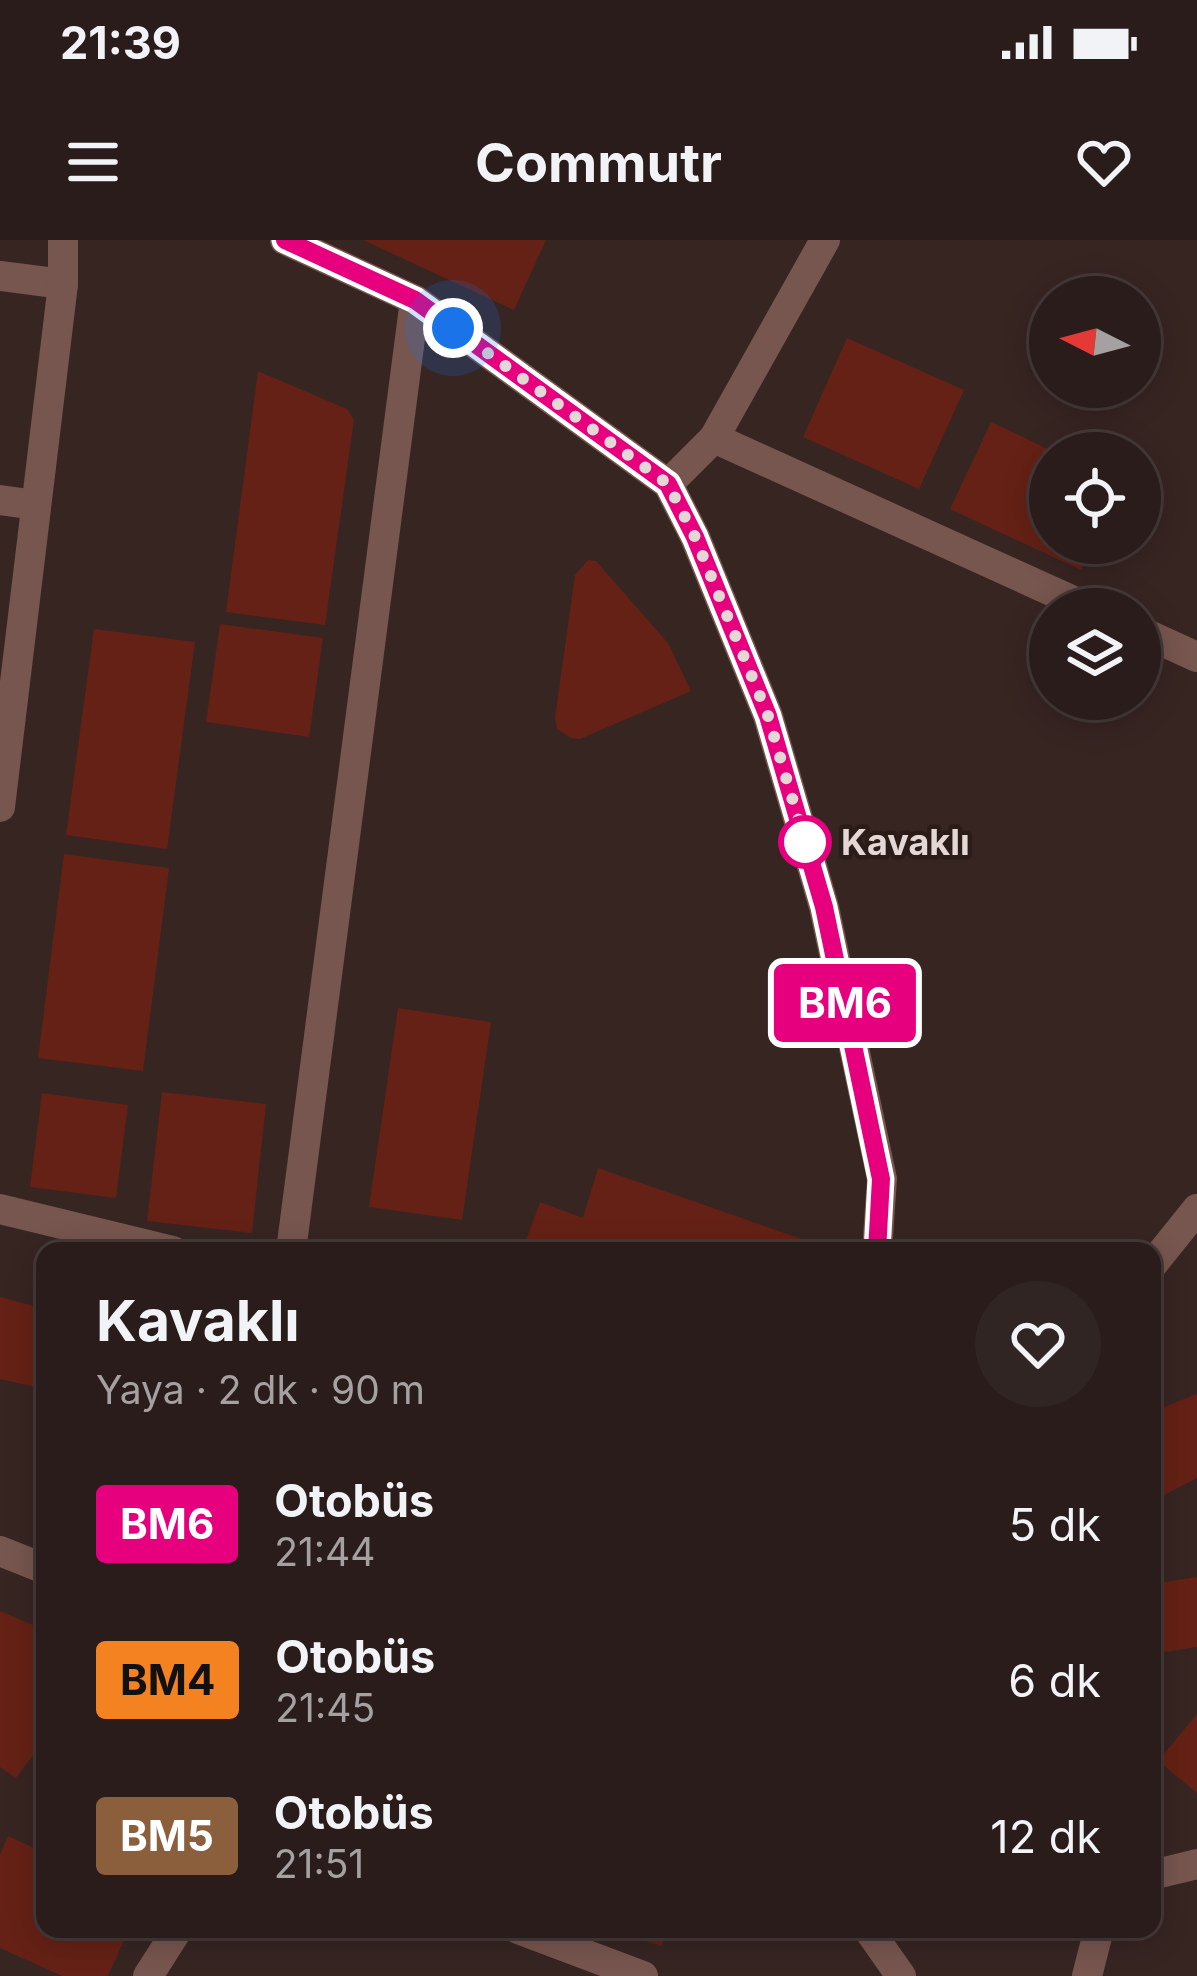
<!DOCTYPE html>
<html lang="tr">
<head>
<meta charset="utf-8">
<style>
  body { margin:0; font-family:Inter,sans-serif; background:#312523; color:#f1f3f6; height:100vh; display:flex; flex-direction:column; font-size:45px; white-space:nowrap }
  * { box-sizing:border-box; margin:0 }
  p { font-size:39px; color:#a5a1a2 }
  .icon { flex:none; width:66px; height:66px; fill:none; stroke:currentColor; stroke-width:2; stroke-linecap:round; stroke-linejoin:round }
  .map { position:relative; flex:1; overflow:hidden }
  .side { position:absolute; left:36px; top:1002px; width:1125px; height:696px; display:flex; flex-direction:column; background:#291c1a; border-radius:24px; box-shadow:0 6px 30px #0003,0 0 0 3px #453a39 }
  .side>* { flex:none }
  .badge { padding:0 24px; border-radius:9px; font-size:42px; line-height:78px }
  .needle { width:78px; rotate:276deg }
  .buttons { position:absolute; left:1029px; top:36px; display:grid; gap:24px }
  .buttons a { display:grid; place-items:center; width:132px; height:132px; border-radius:50%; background:#291c1a; box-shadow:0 6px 30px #0003,0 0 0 3px #453a39; font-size:60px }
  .you { position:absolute; width:60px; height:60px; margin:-30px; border:9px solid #fff; border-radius:50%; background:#1a73e8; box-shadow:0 0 0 18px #1a73e833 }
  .map>.badge { position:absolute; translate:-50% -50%; box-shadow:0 0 0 6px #fff }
  .round { display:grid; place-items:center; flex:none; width:126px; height:126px; border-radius:63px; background:#312523 }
  .headline { display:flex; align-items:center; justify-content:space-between; height:204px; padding:0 60px }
  h1 { font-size:57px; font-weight:700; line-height:90px }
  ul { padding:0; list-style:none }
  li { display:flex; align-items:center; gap:36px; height:156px; padding:0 60px }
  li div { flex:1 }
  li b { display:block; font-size:45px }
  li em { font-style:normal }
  li .badge { min-width:132px; font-weight:700; text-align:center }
  .status { display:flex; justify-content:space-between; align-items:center; height:84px; padding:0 60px; background:#291c1a; direction:ltr }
  .status svg { height:33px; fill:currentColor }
  header { display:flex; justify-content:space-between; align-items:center; height:156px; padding:0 60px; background:#291c1a; font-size:54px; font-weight:700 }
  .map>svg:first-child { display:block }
  .building { fill:#652115 }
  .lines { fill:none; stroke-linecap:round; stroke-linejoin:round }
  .minor { stroke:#77564f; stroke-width:30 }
  .tertiary { stroke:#77564f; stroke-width:30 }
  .line-casing { stroke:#fff; stroke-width:27 }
  .line { stroke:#e6007e; stroke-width:18 }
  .walk { stroke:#e4d8d6; stroke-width:12; stroke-dasharray:0 21.6 }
  .stop-dot { fill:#fff; stroke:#e6007e; stroke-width:6 }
  .labels { text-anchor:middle; stroke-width:9; stroke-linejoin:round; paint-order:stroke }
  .stop-label { font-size:36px; font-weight:bold; fill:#e4d8d6; stroke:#2c1c18; text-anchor:start }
</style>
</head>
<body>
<div class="status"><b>21:39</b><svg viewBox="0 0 49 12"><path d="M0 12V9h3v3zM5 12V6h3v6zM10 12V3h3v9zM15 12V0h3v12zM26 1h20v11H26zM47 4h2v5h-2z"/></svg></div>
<header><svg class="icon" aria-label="menu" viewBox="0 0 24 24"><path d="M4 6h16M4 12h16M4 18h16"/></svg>Commutr<svg class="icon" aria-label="heart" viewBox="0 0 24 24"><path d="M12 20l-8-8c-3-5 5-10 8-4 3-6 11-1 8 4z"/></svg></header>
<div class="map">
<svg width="1197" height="1736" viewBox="0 0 1197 1736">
  <rect width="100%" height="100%" fill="#372522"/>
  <g class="building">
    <polygon points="363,0 546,0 514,70"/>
    <polygon points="847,98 964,150 919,249 803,197"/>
    <polygon points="258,131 347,169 354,180 325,385 226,372"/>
    <polygon points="991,182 1050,210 1050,303 1094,303 1081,330 950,269"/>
    <polygon points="588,320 596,321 668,403 691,451 580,499 571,498 557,489 555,478 575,335"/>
    <polygon points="220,384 323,398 309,497 206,482"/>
    <polygon points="94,389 195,402 167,609 66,595"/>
    <polygon points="64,614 169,628 143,831 38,818"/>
    <polygon points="398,768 491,782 462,980 369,967"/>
    <polygon points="162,852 266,864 252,993 147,981"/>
    <polygon points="42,853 128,865 116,958 30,947"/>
    <polygon points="598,928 819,1005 817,1011 522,1011 540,962 583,978"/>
    <polygon points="0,1057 45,1069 45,1149 0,1139"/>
    <polygon points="1197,1154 1197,1238 1166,1254 1152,1266 1152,1172"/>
    <polygon points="1197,1337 1197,1407 1152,1414 1152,1344"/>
    <polygon points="0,1371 45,1390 45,1499 16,1538 0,1527"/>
    <polygon points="1197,1474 1197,1553 1158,1521"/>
    <polygon points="8,1596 45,1613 45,1689 129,1689 108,1736 62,1736 0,1708 0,1615"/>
    <polygon points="604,1689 666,1689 662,1706"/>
  </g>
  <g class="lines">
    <g class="minor">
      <polyline points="0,36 63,44"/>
      <polyline points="714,198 1091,369"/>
      <polyline points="668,244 714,198 825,0"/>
      <polyline points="0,260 36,265"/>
      <polyline points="1140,391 1197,417"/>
      <polyline points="0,567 63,44 63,0"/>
      <polyline points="0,969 173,1011"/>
      <polyline points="291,1011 415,60"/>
      <polyline points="1152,1025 1197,969"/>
      <polyline points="0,1311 45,1329"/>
      <polyline points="1152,1635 1197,1624"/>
      <polyline points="518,1689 643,1736"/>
      <polyline points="868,1689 901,1736"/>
    </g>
    <g class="tertiary">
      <polyline points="285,0 415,60 668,244 695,297 768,476 824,667 882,939 877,1011"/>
      <polyline points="148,1736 178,1689"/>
      <polyline points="1087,1736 1099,1689"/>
    </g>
  </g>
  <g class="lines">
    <defs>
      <polyline id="line" points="285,0 415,60 668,244 695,297 768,476 824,667 881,939 877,1011"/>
    </defs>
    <use href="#line" class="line-casing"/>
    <use href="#line" class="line"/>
    <polyline class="walk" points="453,88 668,244 695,297 768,476 805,602"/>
  </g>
  <circle class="stop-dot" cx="805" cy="602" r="24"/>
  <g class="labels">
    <g class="stop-label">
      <text x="841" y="615">Kavaklı</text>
    </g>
  </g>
</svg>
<div class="buttons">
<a><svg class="needle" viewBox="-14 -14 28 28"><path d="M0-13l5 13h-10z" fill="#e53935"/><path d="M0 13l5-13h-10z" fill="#a5a1a2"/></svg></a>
<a><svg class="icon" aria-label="locate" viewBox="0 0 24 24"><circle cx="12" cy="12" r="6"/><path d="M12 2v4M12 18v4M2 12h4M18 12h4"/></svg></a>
<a><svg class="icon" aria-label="layers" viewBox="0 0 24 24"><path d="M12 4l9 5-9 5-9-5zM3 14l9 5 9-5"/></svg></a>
</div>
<div class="you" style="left:453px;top:88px"></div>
<b class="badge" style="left:845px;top:763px;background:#e6007e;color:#fff">BM6</b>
<section class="side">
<div class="headline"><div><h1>Kavaklı</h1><p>Yaya · 2 dk · 90 m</p></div><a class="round"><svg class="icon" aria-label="heart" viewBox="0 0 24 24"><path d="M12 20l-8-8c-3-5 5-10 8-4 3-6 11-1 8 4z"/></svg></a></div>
<ul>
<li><span class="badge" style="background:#e6007e;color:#fff">BM6</span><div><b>Otobüs</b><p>21:44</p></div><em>5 dk</em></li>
<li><span class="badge" style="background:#f58220;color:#111">BM4</span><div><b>Otobüs</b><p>21:45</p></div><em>6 dk</em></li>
<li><span class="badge" style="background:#8b5e3c;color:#fff">BM5</span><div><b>Otobüs</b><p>21:51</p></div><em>12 dk</em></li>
</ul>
</section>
</div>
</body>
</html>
